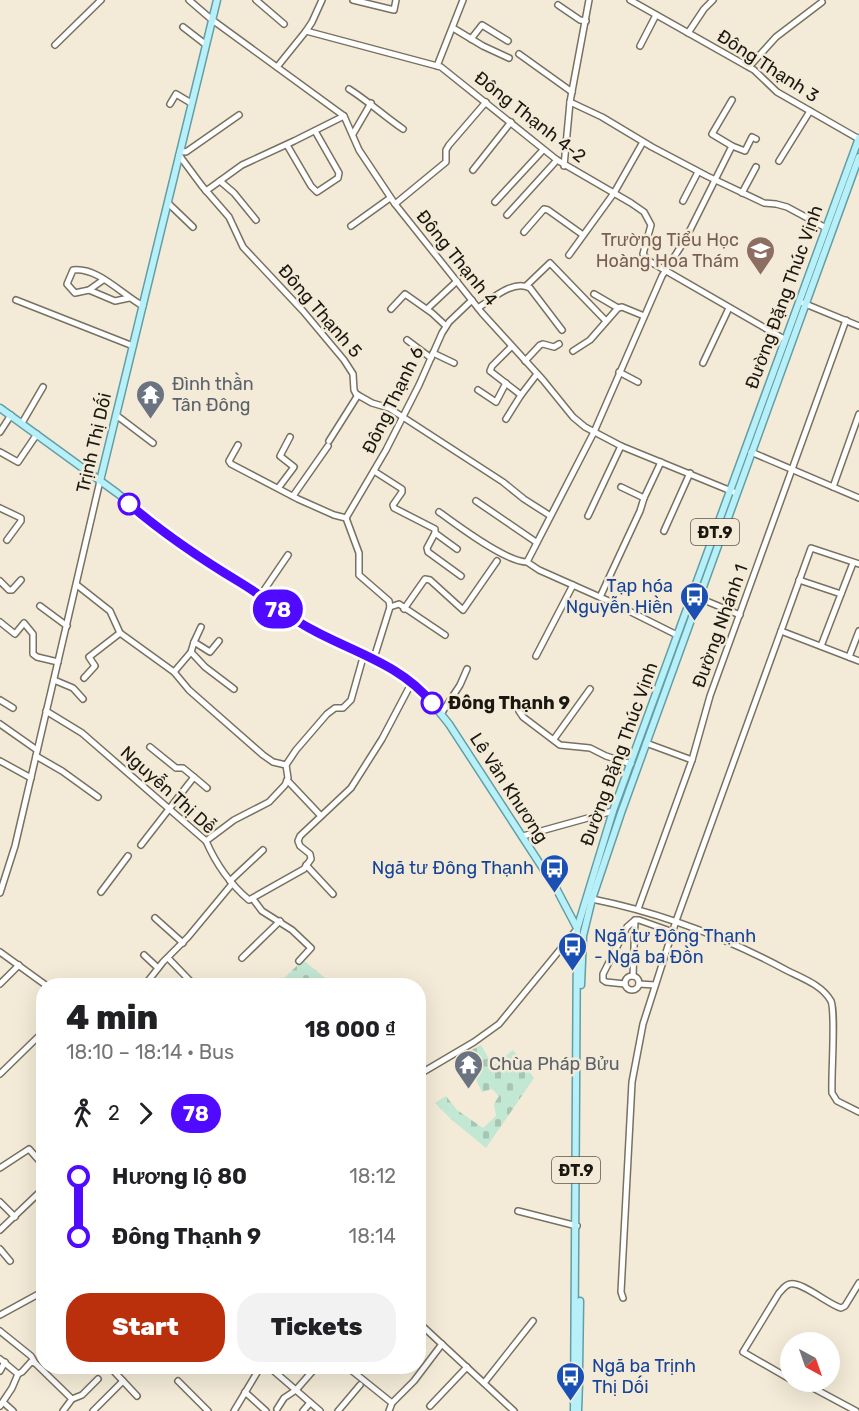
<!DOCTYPE html>
<html lang="en">
<head>
<meta charset="utf-8">
<style>
  body { margin:0; font-family:Rubik,sans-serif; background:#f2f2f2; color:#202124; height:100vh; display:flex; flex-direction:column; font-size:22px; white-space:nowrap }
  * { box-sizing:border-box; margin:0 }
  p { font-size:20px; color:#757577 }
  .icon { flex:none; width:33px; height:33px; fill:none; stroke:currentColor; stroke-width:2; stroke-linecap:round; stroke-linejoin:round }
  .map { position:relative; flex:1; overflow:hidden }
  .sheet { position:absolute; left:36px; top:978px; width:390px; height:396px; display:flex; flex-direction:column; background:#fff; border-radius:24px; box-shadow:0 6px 24px #0002 }
  .sheet>* { flex:none }
  .badge { padding:0 12px; border-radius:20px; font-size:21px; line-height:39px }
  .needle { width:39px; rotate:140deg }
  .buttons { position:absolute; left:780px; top:1332px; display:grid; gap:12px }
  .buttons a { display:grid; place-items:center; width:60px; height:60px; border-radius:50%; background:#fff; box-shadow:0 6px 24px #0002; font-size:30px }
  .map>.badge { position:absolute; translate:-50% -50%; box-shadow:0 0 0 3px #fff }
  .legs { display:flex; align-items:center; gap:9px; height:66px; padding:0 30px; font-size:20px }
  .legs p { margin-inline-start:auto }
  .overview { display:flex; align-items:center; justify-content:space-between; height:102px; padding:0 30px }
  h1 { font-size:33px; font-weight:800; line-height:45px }
  .button { display:flex; gap:12px; margin-top:auto; padding:12px 30px }
  .button a { flex:1; height:69px; border-radius:24px; background:#ba300d; color:#fff; font-size:24px; font-weight:800; line-height:69px; text-align:center }
  .button a+a { background:#f2f2f2; color:#202124 }
  ul { padding:0 30px; list-style:none }
  li { display:flex; align-items:center; gap:21px; height:60px; font-size:22px }
  li i { display:grid; place-items:center; width:9px; height:100%; margin:0 8px; background:currentColor }
  li i::after { content:''; width:15px; height:15px; margin:-8px; border:4px solid; border-radius:50%; background:#fff }
  li p { margin-inline-start:auto }
  li:first-child i { background:linear-gradient(#0000 50%,currentColor 0) }
  li:last-child i { background:linear-gradient(currentColor 50%,#0000 0) }
  .map>svg:first-child { display:block }
  .cemetery { fill:url(#cemetery-stones) }
  .lines { fill:none; stroke-linecap:round; stroke-linejoin:round }
  .minor-casing { stroke:#787160; stroke-width:8 }
  .major-casing { stroke:#629ea5; stroke-width:9 }
  .minor { stroke:#fff; stroke-width:5 }
  .major { stroke:#b8f0f9; stroke-width:6 }
  .line-1-casing { stroke:#fff; stroke-width:14 }
  .line-1 { stroke:#4f0aff; stroke-width:9 }
  .stop-1-dot { fill:#fff; stroke:#4f0aff; stroke-width:3 }
  .labels { text-anchor:middle; stroke-width:5; stroke-linejoin:round; paint-order:stroke }
  .shield { fill:#f3ebd7; stroke:#5c574c; stroke-width:1.5 }
  .shield-label { font-size:16px; font-weight:bold; fill:#1b1811 }
  .street-label { font-size:18px; fill:#1b1811; stroke:#f3ebd7 }
  .education-label { font-size:18px; fill:#785e54; stroke:#f3ebd7; text-anchor:end }
  .worship-label { font-size:18px; fill:#5b616d; stroke:#f3ebd7; text-anchor:start }
  .transit-label { font-size:18px; fill:#164399; stroke:#f3ebd7; text-anchor:end }
  .stop-label { font-size:18px; font-weight:bold; fill:#1b1811; stroke:#f3ebd7; text-anchor:start }
</style>
</head>
<body>
<div class="map">
<svg width="859" height="1411" viewBox="0 0 859 1411">
  <defs>
    <pattern id="cemetery-stones" width="16" height="16" patternUnits="userSpaceOnUse" patternTransform="scale(1.5)"><rect width="16" height="16" fill="#c2e7d2"/><path d="M2 7V4a2 2 0 0 1 4 0v3zM10 15v-3a2 2 0 0 1 4 0v3z" fill="#a6c5b3"/></pattern>
  </defs>
  <rect width="100%" height="100%" fill="#f3ebd7"/>
  <g class="cemetery">
    <polygon points="303,960 334,985 276,986"/>
    <polygon points="481,1045 493,1066 513,1050 534,1078 486,1148 452,1120 435,1103 446,1096 457,1110 483,1128 496,1116 494,1104 499,1096 492,1089 482,1092 464,1054"/>
  </g>
  <g class="lines">
    <defs>
      <g id="minor">
        <polyline points="189,0 211,19 344,116 359,150 395,204 482,313 543,380 573,417 585,427 621,446 736,493"/>
        <polyline points="256,0 284,24"/>
        <polyline points="353,0 394,10 396,0"/>
        <polyline points="630,0 754,70 777,92 859,139"/>
        <polyline points="558,5 580,20 586,21"/>
        <polyline points="183,27 205,44"/>
        <polyline points="453,28 483,46 509,58"/>
        <polyline points="306,31 312,22 322,0"/>
        <polyline points="688,33 704,9 713,0"/>
        <polyline points="471,39 482,25 508,41"/>
        <polyline points="55,45 101,0"/>
        <polyline points="640,46 656,15"/>
        <polyline points="519,54 572,92"/>
        <polyline points="437,66 463,0"/>
        <polyline points="277,67 306,31 441,67 557,160 631,203 644,212 651,225 643,254 649,261 784,339"/>
        <polyline points="749,67 776,37 822,2"/>
        <path d="M349,89c19,12 35,27 54,40"/>
        <polyline points="570,102 602,117 652,147 707,176 764,203 776,204 787,207 826,228"/>
        <polyline points="170,104 176,94 191,103"/>
        <polyline points="353,134 371,103"/>
        <polyline points="287,145 311,186 317,192 338,178 339,173 315,131"/>
        <polyline points="732,146 745,151 752,137 756,139"/>
        <polyline points="180,151 186,152 239,115"/>
        <polyline points="179,155 202,186 229,217 243,247 303,311 344,360 353,374 354,390 356,394 372,403 389,408 503,482 524,499 549,515"/>
        <polyline points="779,161 810,111"/>
        <polyline points="564,166 570,102 589,0"/>
        <polyline points="473,170 511,122"/>
        <polyline points="220,181 234,193 256,220"/>
        <polyline points="206,191 242,165 294,141 344,116"/>
        <polyline points="742,193 756,167"/>
        <polyline points="683,201 698,172"/>
        <polyline points="495,202 543,150"/>
        <polyline points="168,203 193,227"/>
        <polyline points="395,204 446,162 446,150 449,145 486,102"/>
        <polyline points="507,215 557,160"/>
        <polyline points="351,226 390,198"/>
        <polyline points="524,232 544,209 548,210 583,235"/>
        <polyline points="569,255 614,193 643,142"/>
        <path d="M103,280l-14,10 -14,3 -8,-9 6,-14c25,-3 48,24 70,36"/>
        <polyline points="526,286 550,263 606,321"/>
        <polyline points="89,290 115,301 129,298"/>
        <polyline points="594,294 618,308"/>
        <polyline points="16,300 133,346"/>
        <polyline points="803,303 859,326"/>
        <path d="M478,308c14,-9 35,-29 52,-20l32,42"/>
        <polyline points="391,309 405,294 432,313 446,326"/>
        <polyline points="427,309 457,281"/>
        <polyline points="407,340 431,358"/>
        <polyline points="511,347 492,366 490,371 521,395"/>
        <polyline points="573,351 590,340 618,308 622,307 644,316"/>
        <polyline points="433,353 454,363"/>
        <polyline points="525,361 540,345 543,344 554,347 559,344"/>
        <polyline points="703,363 729,308"/>
        <polyline points="619,372 638,382"/>
        <polyline points="478,390 496,402 506,383"/>
        <polyline points="116,415 153,443"/>
        <polyline points="506,419 521,395 537,374"/>
        <polyline points="22,423 43,387"/>
        <polyline points="0,432 11,415"/>
        <polyline points="329,441 358,395"/>
        <polyline points="238,445 229,461 231,464 298,499 334,515 346,518 359,553 359,575 389,601 390,607 374,658"/>
        <polyline points="0,452 18,462 37,434"/>
        <polyline points="751,452 859,498"/>
        <polyline points="374,471 402,489 402,492 393,505 394,508 435,529 435,533 427,548 428,552 461,576"/>
        <polyline points="279,487 294,467 280,456 290,437"/>
        <polyline points="833,487 859,414"/>
        <polyline points="293,496 328,446"/>
        <polyline points="644,498 661,462"/>
        <polyline points="476,501 536,542"/>
        <polyline points="0,508 21,518 21,521 7,540"/>
        <path d="M439,512c19,14 67,50 88,50"/>
        <polyline points="588,516 621,446"/>
        <polyline points="346,518 386,450 419,385 442,333 449,322 472,300"/>
        <polyline points="664,531 690,473"/>
        <polyline points="435,533 457,549"/>
        <polyline points="799,580 841,594"/>
        <polyline points="0,581 9,590 12,590 21,580"/>
        <polyline points="77,585 110,611 120,633 174,672 189,690 263,755 273,762 286,765"/>
        <polyline points="260,596 288,555"/>
        <polyline points="600,597 640,511 644,498 621,487"/>
        <polyline points="699,598 740,615"/>
        <polyline points="40,606 67,626"/>
        <polyline points="390,607 399,604 445,635"/>
        <polyline points="404,609 425,579 430,580 463,610 497,561"/>
        <polyline points="0,622 15,634 24,623 33,634 33,654 37,657 58,662"/>
        <polyline points="781,631 859,661"/>
        <polyline points="677,635 611,602 539,570 527,562 594,432 662,276 685,240 732,146 712,134 732,100"/>
        <polyline points="194,642 201,627"/>
        <polyline points="821,646 853,563"/>
        <polyline points="191,652 205,667 234,689"/>
        <polyline points="536,656 573,585"/>
        <polyline points="849,657 859,631"/>
        <polyline points="174,672 191,652 194,642 210,652 219,641"/>
        <polyline points="84,678 95,666 89,657 120,633"/>
        <polyline points="54,680 73,688 83,699"/>
        <polyline points="0,700 13,708"/>
        <path d="M46,711l36,22 124,108c10,23 24,43 43,59l55,-31 7,-10 -1,-5 -10,-8 -2,-5 2,-5 51,-48 31,-49 30,-57"/>
        <polyline points="519,711 523,717 560,745 590,748 606,756 631,764"/>
        <polyline points="441,714 460,685 467,669"/>
        <polyline points="0,724 37,750"/>
        <polyline points="554,739 590,689"/>
        <polyline points="646,743 692,760"/>
        <polyline points="36,756 62,771 98,797"/>
        <polyline points="0,761 31,778"/>
        <polyline points="194,777 207,788"/>
        <polyline points="287,780 321,816"/>
        <polyline points="523,836 613,811"/>
        <polyline points="206,841 234,820 269,802 285,785 288,778 286,765 296,750 327,714 335,708 343,708 351,700 364,654"/>
        <polyline points="141,845 194,777 183,768 176,768 150,747"/>
        <polyline points="306,865 333,894"/>
        <polyline points="230,881 263,850"/>
        <polyline points="101,892 128,856"/>
        <polyline points="0,893 15,846 100,481"/>
        <polyline points="253,899 262,911 292,930 311,948 299,961"/>
        <path d="M592,899c70,14 131,37 194,71 16,8 36,15 45,31 5,12 0,74 1,92l5,8 22,11"/>
        <polyline points="638,909 692,760 710,696 846,320"/>
        <polyline points="155,918 183,943"/>
        <polyline points="0,952 47,986"/>
        <polyline points="144,955 158,968"/>
        <polyline points="168,958 195,986"/>
        <polyline points="242,958 280,921"/>
        <polyline points="633,976 635,920"/>
        <circle cx="632" cy="983" r="7"/>
        <polyline points="0,984 19,965"/>
        <polyline points="625,984 606,982 603,980 603,974 627,927 635,920 639,920 673,932"/>
        <polyline points="639,984 655,985"/>
        <polyline points="144,986 163,962 188,937 232,884"/>
        <polyline points="0,1074 44,1031"/>
        <polyline points="418,1075 474,1042 499,1024 577,929"/>
        <polyline points="0,1168 29,1149 44,1166"/>
        <polyline points="0,1202 15,1217"/>
        <polyline points="518,1211 577,1226"/>
        <polyline points="0,1230 44,1188"/>
        <polyline points="0,1249 10,1261"/>
        <polyline points="623,1298 621,1292 632,1082 643,1024 676,921 811,548 859,564"/>
        <polyline points="0,1315 44,1291"/>
        <polyline points="418,1322 514,1411"/>
        <polyline points="0,1331 31,1356 35,1363"/>
        <polyline points="0,1359 18,1374 22,1372 31,1362 35,1363 72,1399 63,1411"/>
        <polyline points="109,1366 137,1396"/>
        <polyline points="268,1366 320,1411"/>
        <polyline points="346,1366 392,1403"/>
        <polyline points="0,1371 5,1362"/>
        <path d="M790,1379l-47,-27 36,-59c3,-3 6,-8 11,-9 11,-3 38,20 51,24l4,-2 14,-23"/>
        <polyline points="178,1381 208,1411"/>
        <polyline points="802,1382 856,1411"/>
        <polyline points="484,1383 533,1321"/>
        <polyline points="245,1392 266,1411"/>
        <polyline points="72,1399 82,1395 98,1379"/>
        <polyline points="3,1402 13,1411"/>
        <polyline points="0,1406 12,1388 18,1374"/>
        <polyline points="430,1406 467,1367"/>
        <polyline points="277,1409 284,1398 296,1390 317,1366"/>
        <polyline points="93,1411 123,1381"/>
        <polyline points="234,1411 261,1366"/>
        <polyline points="303,1411 310,1403"/>
        <polyline points="338,1411 360,1385"/>
        <polyline points="389,1411 392,1403 414,1381 442,1344"/>
      </g>
      <g id="major">
        <polyline points="0,408 117,493 194,554 218,571 242,584 311,629 374,658 412,682 428,698 449,724 557,890 577,928"/>
        <polyline points="100,481 217,0"/>
        <polyline points="581,985 583,936 592,899 621,813 859,157"/>
        <polyline points="579,1369 580,1301"/>
        <polyline points="574,1411 577,929 613,811 859,138"/>
        <polyline points="578,1411 579,1382"/>
      </g>
    </defs>
    <use href="#minor" class="minor-casing"/>
    <use href="#major" class="major-casing"/>
    <use href="#minor" class="minor"/>
    <use href="#major" class="major"/>
  </g>
  <g class="lines">
    <defs>
      <path id="line-1" d="M129,504c35,30 72,55 112,79 23,14 44,32 68,45 43,24 92,36 123,75"/>
    </defs>
    <use href="#line-1" class="line-1-casing"/>
    <use href="#line-1" class="line-1"/>
  </g>
  <defs>
    <symbol id="school-pin" viewBox="-11 -11 22 30"><path d="M0 17L-7.5 6A9.5 9.5 0 1 1 7.5 6Z" fill="#8d6e63" stroke="#f3ebd7"/><path d="M0-5L7-2L0 1L-7-2ZM-4 1L0 2.5L4 1V4Q0 6-4 4Z" fill="#fff"/></symbol>
    <symbol id="temple-pin" viewBox="-11 -11 22 30"><path d="M0 17L-7.5 6A9.5 9.5 0 1 1 7.5 6Z" fill="#6b7280" stroke="#f3ebd7"/><path d="M0-6L5-2H3V0L6.5 2.5H4V6H1.5V3h-3V6H-4V2.5H-6.5L-3 0V-2H-5Z" fill="#fff"/></symbol>
    <symbol id="bus-pin" viewBox="-11 -11 22 30"><path d="M0 17L-7.5 6A9.5 9.5 0 1 1 7.5 6Z" fill="#1a4fb4" stroke="#f3ebd7"/><path d="M-5-6H5V4H4V6H2V4H-2V6H-4V4H-5ZM-3.5-4V0h7V-4ZM-3.5 1.2v1.5H-2V1.2ZM2 1.2v1.5H3.5V1.2Z" fill="#fff"/></symbol>
  </defs>
  <g fill-rule="evenodd">
    <use href="#school-pin" x="744" y="234" width="33" height="45"/>
    <use href="#temple-pin" x="134" y="378" width="33" height="45"/>
    <use href="#bus-pin" x="678" y="580" width="33" height="45"/>
    <use href="#bus-pin" x="538" y="852" width="33" height="45"/>
    <use href="#bus-pin" x="556" y="930" width="33" height="45"/>
    <use href="#temple-pin" x="452" y="1048" width="33" height="45"/>
    <use href="#bus-pin" x="554" y="1360" width="33" height="45"/>
  </g>
  <g class="stop-1-dot">
    <circle cx="129" cy="504" r="10"/>
    <circle cx="432" cy="703" r="10"/>
  </g>
  <g class="labels">
    <g class="shield">
      <rect x="691" y="519" width="48" height="26" rx="4.5"/>
      <rect x="552" y="1157" width="48" height="26" rx="4.5"/>
    </g>
    <g class="shield-label">
      <text x="715" y="538">ĐT.9</text>
      <text x="576" y="1176">ĐT.9</text>
    </g>
    <g class="street-label">
      <text transform="translate(768 66) rotate(33)" y="6">Đông Thạnh 3</text>
      <text transform="translate(530 117) rotate(38)" y="6">Đông Thạnh 4-2</text>
      <text transform="translate(457 258) rotate(51)" y="6">Đông Thạnh 4</text>
      <text transform="translate(784 297) rotate(-70)" y="6">Đường Đặng Thúc Vịnh</text>
      <text transform="translate(320 311) rotate(49)" y="6">Đông Thạnh 5</text>
      <text transform="translate(393 400) rotate(-64)" y="6">Đông Thạnh 6</text>
      <text transform="translate(94 443) rotate(-77)" y="6">Trịnh Thị Dối</text>
      <text transform="translate(720 626) rotate(-70)" y="6">Đường Nhánh 1</text>
      <text transform="translate(619 754) rotate(-70)" y="6">Đường Đặng Thúc Vịnh</text>
      <text transform="translate(509 788) rotate(57)" y="6">Lê Văn Khương</text>
      <text transform="translate(168 790) rotate(42)" y="6">Nguyễn Thị Dễ</text>
    </g>
    <g class="education-label">
      <text x="739" y="246">Trường Tiểu Học<tspan x="739" dy="21">Hoàng Hoa Thám</tspan></text>
    </g>
    <g class="worship-label">
      <text x="172" y="390">Đình thần<tspan x="172" dy="21">Tân Đông</tspan></text>
      <text x="489" y="1070">Chùa Pháp Bửu</text>
    </g>
    <g class="transit-label">
      <text x="673" y="592">Tạp hóa<tspan x="673" dy="21">Nguyễn Hiền</tspan></text>
      <text x="534" y="874">Ngã tư Đông Thạnh</text>
      <text x="594" y="942" text-anchor="start">Ngã tư Đông Thạnh<tspan x="594" dy="21">- Ngã ba Đồn</tspan></text>
      <text x="592" y="1372" text-anchor="start">Ngã ba Trịnh<tspan x="592" dy="21">Thị Dối</tspan></text>
    </g>
    <g class="stop-label">
      <text x="448" y="709">Đông Thạnh 9</text>
    </g>
  </g>
</svg>
<div class="buttons">
<a><svg class="needle" viewBox="-14 -14 28 28"><path d="M0-13l5 13h-10z" fill="#e53935"/><path d="M0 13l5-13h-10z" fill="#757577"/></svg></a>
</div>
<b class="badge" style="left:278px;top:609px;background:#4f0aff;color:#fff">78</b>
<section class="sheet">
<div class="overview"><div><h1>4 min</h1><p>18:10 – 18:14 · Bus</p></div><b>18 000 ₫</b></div>
<div class="legs"><svg class="icon" aria-label="walk" viewBox="0 0 24 24"><circle cx="13" cy="4" r="2"/><path d="M13 8l-2 6 4 7M11 14l-3 7M7 12l3-4h3l4 4"/></svg>2<svg class="icon" aria-label="forward" viewBox="0 0 24 24"><path d="M9 5l7 7-7 7"/></svg><b class="badge" style="background:#4f0aff;color:#fff">78</b></div>
<ul>
<li><i style="color:#4f0aff"></i><b>Hương lộ 80</b><p>18:12</p></li>
<li><i style="color:#4f0aff"></i><b>Đông Thạnh 9</b><p>18:14</p></li>
</ul>
<div class="button"><a>Start</a><a>Tickets</a></div>
</section>
</div>
</body>
</html>
